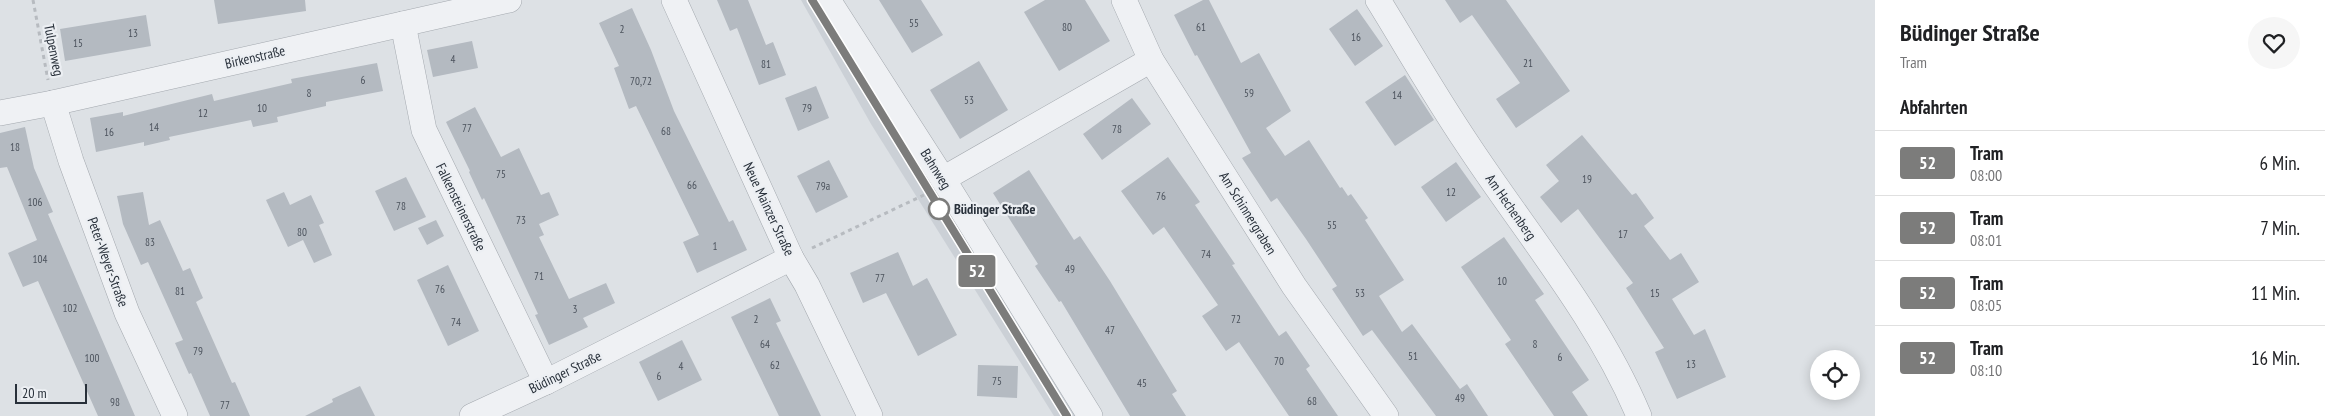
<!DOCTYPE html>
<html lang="de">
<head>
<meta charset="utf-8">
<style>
  body { margin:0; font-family:"PT Sans Narrow",sans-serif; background:#f6f6f6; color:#202124; height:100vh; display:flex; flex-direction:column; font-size:19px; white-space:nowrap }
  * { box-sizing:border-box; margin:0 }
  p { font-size:16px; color:#757577 }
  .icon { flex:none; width:28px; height:28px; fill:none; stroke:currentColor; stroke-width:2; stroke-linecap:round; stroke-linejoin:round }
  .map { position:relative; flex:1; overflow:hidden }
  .sheet { display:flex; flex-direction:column; background:#fff; width:450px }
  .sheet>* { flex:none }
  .badge { padding:0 10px; border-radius:4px; font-size:18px; line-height:32px }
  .fabs { position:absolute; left:1810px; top:350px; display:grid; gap:10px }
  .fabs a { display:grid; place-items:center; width:50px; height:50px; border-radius:50%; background:#fff; box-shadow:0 2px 12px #0003; font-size:25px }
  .scale { position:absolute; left:15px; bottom:12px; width:72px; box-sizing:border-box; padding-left:5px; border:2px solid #28303a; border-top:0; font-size:14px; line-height:18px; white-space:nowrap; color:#28303a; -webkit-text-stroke:4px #eceff3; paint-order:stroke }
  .map>.badge { position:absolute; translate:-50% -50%; box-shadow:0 0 0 2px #fff }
  h2 { padding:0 25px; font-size:19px; line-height:45px }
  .round { display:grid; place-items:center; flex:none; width:52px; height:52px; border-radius:26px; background:#f6f6f6 }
  .summary { display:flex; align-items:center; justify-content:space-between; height:85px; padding:0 25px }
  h1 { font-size:24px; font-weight:700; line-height:38px }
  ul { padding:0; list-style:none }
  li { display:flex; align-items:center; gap:15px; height:65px; padding:0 25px; border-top:1px solid #e0e0e0 }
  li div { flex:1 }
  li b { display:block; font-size:19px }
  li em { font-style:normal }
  li .badge { min-width:55px; font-weight:700; text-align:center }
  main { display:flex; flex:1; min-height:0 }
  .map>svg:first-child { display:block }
  .built { fill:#cbd0d6 }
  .building { fill:#b4bac1 }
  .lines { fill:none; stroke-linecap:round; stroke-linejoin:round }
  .minor-casing { stroke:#a3a8ae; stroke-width:26 }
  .path { stroke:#b7bbc0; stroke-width:3; stroke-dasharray:4 4; stroke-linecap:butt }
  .minor { stroke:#eff1f4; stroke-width:25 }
  .tram { stroke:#78818d; stroke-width:1 }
  .line-casing { stroke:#fff; stroke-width:11 }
  .line { stroke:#7c7c7b; stroke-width:8 }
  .stop-dot { fill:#fff; stroke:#7c7c7b; stroke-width:2.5 }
  .labels { text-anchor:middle; stroke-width:4.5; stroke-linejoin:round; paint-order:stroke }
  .number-label { font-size:11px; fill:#4b525c }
  .street-label { font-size:14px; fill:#28303a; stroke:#eceff3 }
  .stop-label { font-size:14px; font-weight:bold; fill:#28303a; stroke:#eceff3; text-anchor:start }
</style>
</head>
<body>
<main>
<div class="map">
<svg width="1875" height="416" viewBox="0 0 1875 416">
  <rect width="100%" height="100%" fill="#dde1e5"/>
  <polygon class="built" points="801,0 822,0 1079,416 1054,416 871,124"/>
  <g class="building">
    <polygon points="214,0 305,0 306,11 218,24"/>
    <polygon points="717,0 748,0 766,45 773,42 786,75 759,85 737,28 730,31"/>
    <polygon points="879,0 921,0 943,35 912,53"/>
    <polygon points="1045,0 1085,0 1110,41 1059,71 1024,12"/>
    <polygon points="1203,0 1209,0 1241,63 1259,53 1291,111 1266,128 1285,156 1309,140 1340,188 1342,187 1348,196 1351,194 1368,218 1365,220 1404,280 1379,296 1402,332 1412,324 1460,389 1467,384 1488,416 1436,416 1372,330 1363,336 1332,289 1337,286 1306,239 1277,198 1271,202 1242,158 1251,153 1197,55 1195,56 1174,15"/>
    <polygon points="1445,0 1506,0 1570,91 1516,128 1496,99 1520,83 1472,15 1460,23"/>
    <polygon points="632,8 651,50 674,111 729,222 733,220 747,250 697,273 683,242 699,235 636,106 629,109 614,68 619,66 599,23"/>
    <polygon points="1357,9 1383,46 1355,66 1329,29"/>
    <polygon points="146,15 151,46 65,61 60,29"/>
    <polygon points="472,41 478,68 433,77 427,50"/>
    <polygon points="979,61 1008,110 960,139 930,90"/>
    <polygon points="377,63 383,91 326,102 326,106 277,117 278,122 253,127 251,120 169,137 170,140 144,146 144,142 96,152 90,118 123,112 123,116 212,94 214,101 292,83 291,79"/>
    <polygon points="1405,75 1434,120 1395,146 1365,102"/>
    <polygon points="816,86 829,118 798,131 785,98"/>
    <polygon points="1132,98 1151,124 1102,160 1083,134"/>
    <polygon points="475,107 501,157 519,148 541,195 549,192 559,215 539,224 544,235 539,237 569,299 606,283 615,303 583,318 588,327 549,345 535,315 538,314 484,198 482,200 469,172 470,171 446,122"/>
    <polygon points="25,127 34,168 53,212 48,214 135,416 98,416 38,281 23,287 8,253 37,240 7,167 0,168 0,133"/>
    <polygon points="1582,135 1632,195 1636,193 1654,218 1644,226 1670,260 1681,253 1699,282 1672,299 1694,335 1705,329 1726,377 1677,399 1655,352 1664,348 1626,288 1633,283 1578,209 1561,223 1540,197 1559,181 1546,165"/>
    <polygon points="1168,157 1200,202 1195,205 1235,264 1232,265 1279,336 1286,331 1310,366 1306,369 1338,416 1289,416 1239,342 1226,351 1202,316 1218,305 1164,227 1153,235 1121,191"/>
    <polygon points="829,160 848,197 816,213 797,176"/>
    <polygon points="1456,162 1481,197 1446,222 1421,187"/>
    <polygon points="1029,170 1074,240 1080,236 1110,281 1177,391 1172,394 1186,416 1130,416 1061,301 1059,302 1035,266 1038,264 993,193"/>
    <polygon points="406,177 426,217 394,231 375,191"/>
    <polygon points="143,192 149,225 160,220 183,271 190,268 203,298 196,302 232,383 235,382 250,416 210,416 191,373 189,374 175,343 183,340 148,262 141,265 123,224 117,196"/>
    <polygon points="284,192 290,205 311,195 324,223 319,225 332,255 314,263 303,240 288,247 266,200"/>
    <polygon points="436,220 444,236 427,245 418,228"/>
    <polygon points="1504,237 1544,294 1535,300 1589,380 1572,392 1588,416 1554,416 1505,344 1511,340 1461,267"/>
    <polygon points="898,252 913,286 927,278 957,335 918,356 886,293 863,303 850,273"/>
    <polygon points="448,265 479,331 448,346 417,280"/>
    <polygon points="770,298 781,321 776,323 821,416 779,416 731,317"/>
    <polygon points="682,340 702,380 658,401 639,362"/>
    <polygon points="978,365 1018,366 1017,398 977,396"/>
    <polygon points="360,386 375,416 305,416 333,402 332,399"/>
  </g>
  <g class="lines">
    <defs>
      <g id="minor">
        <polyline points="674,0 791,258 807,285 870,416"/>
        <polyline points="828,0 943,179 1090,416"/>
        <polyline points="1124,0 1151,60 1294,286 1386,416"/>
        <path d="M1378,0c29,47 57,96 88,142 59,90 131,174 173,274"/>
        <polyline points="403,24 424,130 546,382"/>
        <polyline points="53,103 71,161 127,313 175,416"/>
        <polyline points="0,113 53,103 509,0"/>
        <polyline points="943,179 1151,60"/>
        <polyline points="472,416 546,382 791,258"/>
      </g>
    </defs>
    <use href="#minor" class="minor-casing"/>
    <g class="path">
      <polyline points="33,0 48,80"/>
      <polyline points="812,248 924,195"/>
    </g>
    <use href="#minor" class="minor"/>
    <polyline class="tram" points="812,0 1067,416"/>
  </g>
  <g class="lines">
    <defs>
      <polyline id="line" points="812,0 1067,416"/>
    </defs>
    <use href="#line" class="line-casing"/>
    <use href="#line" class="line"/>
  </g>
  <circle class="stop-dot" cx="939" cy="209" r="10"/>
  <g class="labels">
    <g class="number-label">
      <text x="914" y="27">55</text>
      <text x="1067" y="31">80</text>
      <text x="1201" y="31">61</text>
      <text x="622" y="33">2</text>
      <text x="133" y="37">13</text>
      <text x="1356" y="41">16</text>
      <text x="78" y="47">15</text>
      <text x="453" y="63">4</text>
      <text x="1528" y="67">21</text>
      <text x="766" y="68">81</text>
      <text x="363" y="84">6</text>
      <text x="641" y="85">70,72</text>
      <text x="309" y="97">8</text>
      <text x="1249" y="97">59</text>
      <text x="1397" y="99">14</text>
      <text x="969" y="104">53</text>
      <text x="262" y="112">10</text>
      <text x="807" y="112">79</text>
      <text x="203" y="117">12</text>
      <text x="154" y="131">14</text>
      <text x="467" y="132">77</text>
      <text x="1117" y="133">78</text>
      <text x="666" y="135">68</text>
      <text x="109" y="136">16</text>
      <text x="15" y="151">18</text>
      <text x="501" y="178">75</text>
      <text x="1587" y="183">19</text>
      <text x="692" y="189">66</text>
      <text x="823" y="190">79a</text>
      <text x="1451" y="196">12</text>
      <text x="1161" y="200">76</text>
      <text x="35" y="206">106</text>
      <text x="401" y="210">78</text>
      <text x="521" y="224">73</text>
      <text x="1332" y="229">55</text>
      <text x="302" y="236">80</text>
      <text x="1623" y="238">17</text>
      <text x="150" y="246">83</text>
      <text x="715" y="250">1</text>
      <text x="1206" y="258">74</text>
      <text x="40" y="263">104</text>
      <text x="1070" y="273">49</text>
      <text x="539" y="280">71</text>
      <text x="880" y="282">77</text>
      <text x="1502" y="285">10</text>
      <text x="440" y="293">76</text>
      <text x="180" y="295">81</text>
      <text x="1360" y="297">53</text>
      <text x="1655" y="297">15</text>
      <text x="70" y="312">102</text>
      <text x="575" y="313">3</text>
      <text x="756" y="323">2</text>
      <text x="1236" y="323">72</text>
      <text x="456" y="326">74</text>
      <text x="1110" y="334">47</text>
      <text x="765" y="348">64</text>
      <text x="1535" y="348">8</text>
      <text x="198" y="355">79</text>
      <text x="1413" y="360">51</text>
      <text x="1560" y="361">6</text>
      <text x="92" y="362">100</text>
      <text x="1279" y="365">70</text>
      <text x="1691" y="368">13</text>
      <text x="775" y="369">62</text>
      <text x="681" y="370">4</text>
      <text x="659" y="380">6</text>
      <text x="997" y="385">75</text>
      <text x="1142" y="387">45</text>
      <text x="1460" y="402">49</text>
      <text x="1312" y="405">68</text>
      <text x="115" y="406">98</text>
      <text x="225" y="409">77</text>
    </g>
    <g class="street-label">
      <text transform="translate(54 50) rotate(79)" y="5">Tulpenweg</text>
      <text transform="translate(255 57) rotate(-13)" y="5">Birkenstraße</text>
      <text transform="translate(936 169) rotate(58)" y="5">Bahnweg</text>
      <text transform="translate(461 207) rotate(64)" y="5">Falkensteinerstraße</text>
      <text transform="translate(1511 207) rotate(55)" y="5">Am Hechenberg</text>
      <text transform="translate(769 209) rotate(65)" y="5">Neue Mainzer Straße</text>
      <text transform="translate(1248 213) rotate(58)" y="5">Am Schinnergraben</text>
      <text transform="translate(108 262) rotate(70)" y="5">Peter-Weyer-Straße</text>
      <text transform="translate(565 372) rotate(-26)" y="5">Büdinger Straße</text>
    </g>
    <g class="stop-label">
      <text x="954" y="214">Büdinger Straße</text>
    </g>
  </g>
</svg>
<div class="fabs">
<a><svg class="icon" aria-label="locate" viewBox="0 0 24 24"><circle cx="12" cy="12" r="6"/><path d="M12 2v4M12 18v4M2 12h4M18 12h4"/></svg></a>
</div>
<div class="scale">20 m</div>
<b class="badge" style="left:977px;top:271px;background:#7c7c7b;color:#fff">52</b>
</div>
<section class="sheet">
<div class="summary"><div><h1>Büdinger Straße</h1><p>Tram</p></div><a class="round"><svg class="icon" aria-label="heart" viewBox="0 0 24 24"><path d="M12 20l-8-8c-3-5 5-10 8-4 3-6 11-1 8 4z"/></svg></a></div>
<h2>Abfahrten</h2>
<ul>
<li><span class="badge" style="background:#7c7c7b;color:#fff">52</span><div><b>Tram</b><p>08:00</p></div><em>6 Min.</em></li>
<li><span class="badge" style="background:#7c7c7b;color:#fff">52</span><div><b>Tram</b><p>08:01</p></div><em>7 Min.</em></li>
<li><span class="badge" style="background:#7c7c7b;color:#fff">52</span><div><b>Tram</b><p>08:05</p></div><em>11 Min.</em></li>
<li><span class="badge" style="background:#7c7c7b;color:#fff">52</span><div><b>Tram</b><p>08:10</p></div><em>16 Min.</em></li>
</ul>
</section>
</main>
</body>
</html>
